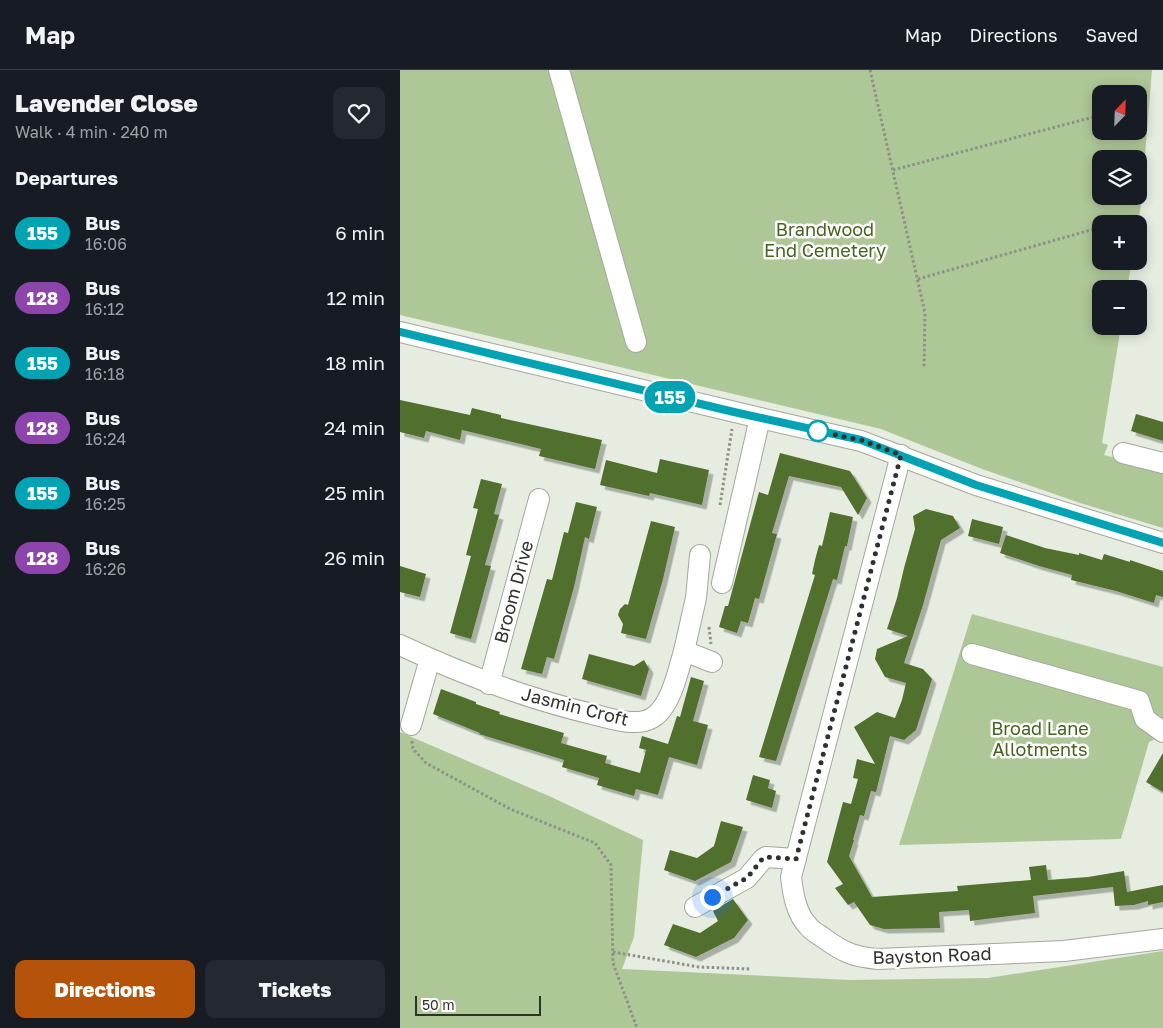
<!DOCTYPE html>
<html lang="en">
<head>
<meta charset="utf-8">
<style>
  body { margin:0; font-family:"Golos Text",sans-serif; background:#242831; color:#f1f3f6; height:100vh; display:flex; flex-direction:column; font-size:19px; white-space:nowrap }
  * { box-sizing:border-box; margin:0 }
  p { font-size:16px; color:#9ea1a6 }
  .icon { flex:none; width:28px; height:28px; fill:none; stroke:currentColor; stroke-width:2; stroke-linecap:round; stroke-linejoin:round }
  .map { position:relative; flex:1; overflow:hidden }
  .side { display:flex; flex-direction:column; background:#171b24; width:400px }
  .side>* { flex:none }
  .badge { padding:0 10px; border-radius:16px; font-size:18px; line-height:32px }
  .needle { width:32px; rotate:23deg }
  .buttons { position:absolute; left:692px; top:15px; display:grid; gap:10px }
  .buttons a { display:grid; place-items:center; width:55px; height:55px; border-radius:10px; background:#171b24; box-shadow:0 2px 12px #0003; font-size:25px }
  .scale { position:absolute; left:15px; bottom:12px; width:126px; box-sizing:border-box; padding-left:5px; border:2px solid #2e312c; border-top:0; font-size:14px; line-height:18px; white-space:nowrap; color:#2e312c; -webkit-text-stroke:4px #fff; paint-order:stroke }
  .you { position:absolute; width:25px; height:25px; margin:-12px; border:4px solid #fff; border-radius:50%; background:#1a73e8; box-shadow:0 0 0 8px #1a73e833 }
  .map>.badge { position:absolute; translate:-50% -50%; box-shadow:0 0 0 2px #fff }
  h2 { padding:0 15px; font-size:19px; line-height:45px }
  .round { display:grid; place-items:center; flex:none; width:52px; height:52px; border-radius:10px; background:#242831 }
  .summary { display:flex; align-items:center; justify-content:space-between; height:85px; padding:0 15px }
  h1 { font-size:24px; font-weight:800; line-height:38px }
  .button { display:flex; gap:10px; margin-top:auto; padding:10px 15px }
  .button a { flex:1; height:58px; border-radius:10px; background:#b45309; color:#fff; font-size:20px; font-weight:800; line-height:58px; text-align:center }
  .button a+a { background:#242831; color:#f1f3f6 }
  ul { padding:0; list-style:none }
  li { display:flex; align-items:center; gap:15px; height:65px; padding:0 15px }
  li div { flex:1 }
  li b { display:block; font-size:19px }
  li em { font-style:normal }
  li .badge { min-width:55px; font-weight:700; text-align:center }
  header { display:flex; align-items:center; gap:30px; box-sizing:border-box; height:70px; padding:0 25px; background:#171b24; border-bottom:1px solid #363941 }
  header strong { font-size:24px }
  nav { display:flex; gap:28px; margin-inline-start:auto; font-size:18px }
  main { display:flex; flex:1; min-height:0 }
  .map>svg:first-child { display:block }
  .green { fill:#aec797; fill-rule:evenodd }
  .building { fill:#516f2d; filter:url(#shadow) }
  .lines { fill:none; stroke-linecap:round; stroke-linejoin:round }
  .minor-casing { stroke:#a2a89c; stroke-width:22 }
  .path { stroke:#8c9188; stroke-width:3; stroke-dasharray:2.5 2.5; stroke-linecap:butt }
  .minor { stroke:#fff; stroke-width:20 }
  .line-casing { stroke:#fff; stroke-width:11 }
  .line { stroke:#00a3b4; stroke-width:8 }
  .walk { stroke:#2e312c; stroke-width:5; stroke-dasharray:0 9 }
  .stop-dot { fill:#fff; stroke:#00a3b4; stroke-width:2.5 }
  .labels { text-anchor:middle; stroke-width:5; stroke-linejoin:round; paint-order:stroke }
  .park-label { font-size:18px; fill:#44631c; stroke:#fff }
  .street-label { font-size:18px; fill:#2e312c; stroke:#fff }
</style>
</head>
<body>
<header>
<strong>Map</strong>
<nav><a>Map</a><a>Directions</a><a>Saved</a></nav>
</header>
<main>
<section class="side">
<div class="summary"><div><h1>Lavender Close</h1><p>Walk · 4 min · 240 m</p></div><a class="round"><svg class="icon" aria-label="heart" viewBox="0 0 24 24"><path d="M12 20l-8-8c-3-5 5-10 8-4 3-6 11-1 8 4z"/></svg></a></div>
<h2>Departures</h2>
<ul>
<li><span class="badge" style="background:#00a3b4;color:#fff">155</span><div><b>Bus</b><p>16:06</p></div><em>6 min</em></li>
<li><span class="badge" style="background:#8e44ad;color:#fff">128</span><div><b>Bus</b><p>16:12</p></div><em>12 min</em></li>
<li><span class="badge" style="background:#00a3b4;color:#fff">155</span><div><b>Bus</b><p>16:18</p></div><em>18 min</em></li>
<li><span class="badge" style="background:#8e44ad;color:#fff">128</span><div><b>Bus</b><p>16:24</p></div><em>24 min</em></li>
<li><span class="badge" style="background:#00a3b4;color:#fff">155</span><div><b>Bus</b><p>16:25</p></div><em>25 min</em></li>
<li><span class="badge" style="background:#8e44ad;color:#fff">128</span><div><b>Bus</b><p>16:26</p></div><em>26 min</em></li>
</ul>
<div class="button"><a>Directions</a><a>Tickets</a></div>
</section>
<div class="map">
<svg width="763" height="958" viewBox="0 0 763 958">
  <defs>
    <filter id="shadow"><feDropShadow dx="4.5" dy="4.5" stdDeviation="0" flood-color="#0004"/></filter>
  </defs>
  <rect width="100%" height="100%" fill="#e6ede0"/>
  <g class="green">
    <path d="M0,0h752l-11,134 -3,20h-37v37h31l-5,28h-26v37h20l-19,117 6,2 -4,10 59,15v58l-83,-25 -98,-34 -101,-40 -481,-114zM701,24h38v37h-38zM701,89h38v37h-38z"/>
    <polygon points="572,544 763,597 763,665 749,672 721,769 499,775"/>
    <polygon points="0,662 149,726 243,770 234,867 222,899 450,910 588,908 763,881 763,958 0,958"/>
  </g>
  <g class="building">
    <polygon points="0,330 70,345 72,338 101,345 101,348 202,370 195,399 139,386 141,379 62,360 60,370 26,361 24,368 0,362"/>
    <polygon points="736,344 763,352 763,371 731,361"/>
    <polygon points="380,383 450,401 467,428 458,445 441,417 389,406 372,463 377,464 359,529 355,528 348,553 341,551 337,563 319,557 325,536 328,536 359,422 368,425"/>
    <polygon points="260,389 309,400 302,435 250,423 249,426 200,415 206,390 257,403"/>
    <polygon points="81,409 102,414 94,444 99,445 85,495 91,496 71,569 50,563 71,486 66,485 78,439 73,438"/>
    <polygon points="176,432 197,437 189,469 185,467 174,517 154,589 147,587 142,604 121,599 147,509 152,510 164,462 168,463"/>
    <polygon points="526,439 553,446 560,458 541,470 523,535 504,593 523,599 532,609 516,660 504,670 490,666 476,722 471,721 464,746 460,745 453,770 454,770 449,786 472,827 558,821 557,816 631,810 629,797 646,795 648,810 688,807 724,801 727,822 763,815 763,832 748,835 748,831 734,835 715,836 713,817 633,826 635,843 570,851 569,840 539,842 540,858 484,859 470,855 454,832 448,835 435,818 443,814 427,792 443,732 451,734 458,709 453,708 457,689 475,694 454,657 477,642 495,648 502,630 506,613 485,607 475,589 477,579 508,566 487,559 497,528 504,498 515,459 513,446"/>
    <polygon points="430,442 453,447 447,476 445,476 437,510 433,509 376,691 359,687 415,505 412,504 415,490 419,475 422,476"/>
    <polygon points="572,449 603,457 599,474 568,466"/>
    <polygon points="251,451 275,457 263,509 246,569 221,563 223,554 218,545 220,539 225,534 228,535"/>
    <polygon points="606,465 645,478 679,485 679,483 702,490 704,484 730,492 730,490 763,501 763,527 756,525 754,533 716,521 671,510 672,505 639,496 600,483"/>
    <polygon points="0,496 26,504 20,527 0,522"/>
    <polygon points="189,584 234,596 244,590 249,599 241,626 182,609"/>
    <polygon points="291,607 304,611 293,651 308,655 297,695 269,687 258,725 236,719 234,726 197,715 199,708 162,697 164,690 79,664 80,663 33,644 41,619 76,632 76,634 100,642 99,644 164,663 161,673 207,686 205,693 240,703 246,680 254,682 239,678 242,666 268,674 277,646 280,647"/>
    <polygon points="763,683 763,722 746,712"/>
    <polygon points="353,705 370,710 368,718 376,721 372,738 346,730"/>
    <polygon points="321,751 343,757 331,792 295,811 264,800 270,780 297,788 314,776"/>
    <polygon points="333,829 348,850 334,868 296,887 264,875 273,854 300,863 318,851 313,841"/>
  </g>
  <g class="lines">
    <defs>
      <g id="minor">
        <polyline points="159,0 236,272"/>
        <polyline points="0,262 360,348 461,371 576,415 763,473"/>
        <polyline points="723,383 763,393"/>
        <path d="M501,385l-110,422c2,17 5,37 18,50 4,5 11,8 16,12 19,14 30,18 53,20l186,-8 99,-12"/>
        <polyline points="322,513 360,348"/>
        <path d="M0,575c64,30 128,54 196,70 16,4 41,12 56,3 19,-11 26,-47 32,-67l28,11"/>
        <polyline points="284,581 296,528 300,485"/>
        <polyline points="572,584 739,631 745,649 763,662"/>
        <polyline points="89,614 139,429"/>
        <polyline points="11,655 30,589"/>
        <polyline points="295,837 347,808 363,789 366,787 396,789"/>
      </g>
    </defs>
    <use href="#minor" class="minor-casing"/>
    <g class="path">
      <polyline points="470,0 525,243 524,297"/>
      <polyline points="493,100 701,45"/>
      <polyline points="518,209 698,158"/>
      <polyline points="320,435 332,359"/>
      <polyline points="309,557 311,574"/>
      <polyline points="12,671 13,679 26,693 110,739 195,773 211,795 213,893 237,958"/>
      <polyline points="213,882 299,897 351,899"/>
    </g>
    <use href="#minor" class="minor"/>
  </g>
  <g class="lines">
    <defs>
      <polyline id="line" points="0,262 334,342 461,370 576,415 763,473"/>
    </defs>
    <use href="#line" class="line-casing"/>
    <use href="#line" class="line"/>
    <polyline class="walk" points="312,827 347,808 363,788 366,787 396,789 501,385 461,370 411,360 418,361"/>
  </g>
  <circle class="stop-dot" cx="418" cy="361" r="10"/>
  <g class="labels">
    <g class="park-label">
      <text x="425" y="166">Brandwood<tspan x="425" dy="21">End Cemetery</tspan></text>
      <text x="640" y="665">Broad Lane<tspan x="640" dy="21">Allotments</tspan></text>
    </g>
    <g class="street-label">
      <text transform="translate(114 522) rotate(-75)" y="6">Broom Drive</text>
      <text transform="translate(175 637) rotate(14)" y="6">Jasmin Croft</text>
      <text transform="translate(532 886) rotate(-2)" y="6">Bayston Road</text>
    </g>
  </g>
</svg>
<div class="buttons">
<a><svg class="needle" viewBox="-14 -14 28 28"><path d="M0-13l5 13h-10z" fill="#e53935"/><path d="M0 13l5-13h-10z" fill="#9ea1a6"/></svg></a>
<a><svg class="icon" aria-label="layers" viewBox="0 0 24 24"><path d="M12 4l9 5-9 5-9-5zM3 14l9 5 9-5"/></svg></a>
<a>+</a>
<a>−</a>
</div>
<div class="scale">50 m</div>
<div class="you" style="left:312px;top:827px"></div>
<b class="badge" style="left:270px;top:327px;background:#00a3b4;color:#fff">155</b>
</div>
</main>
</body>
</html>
